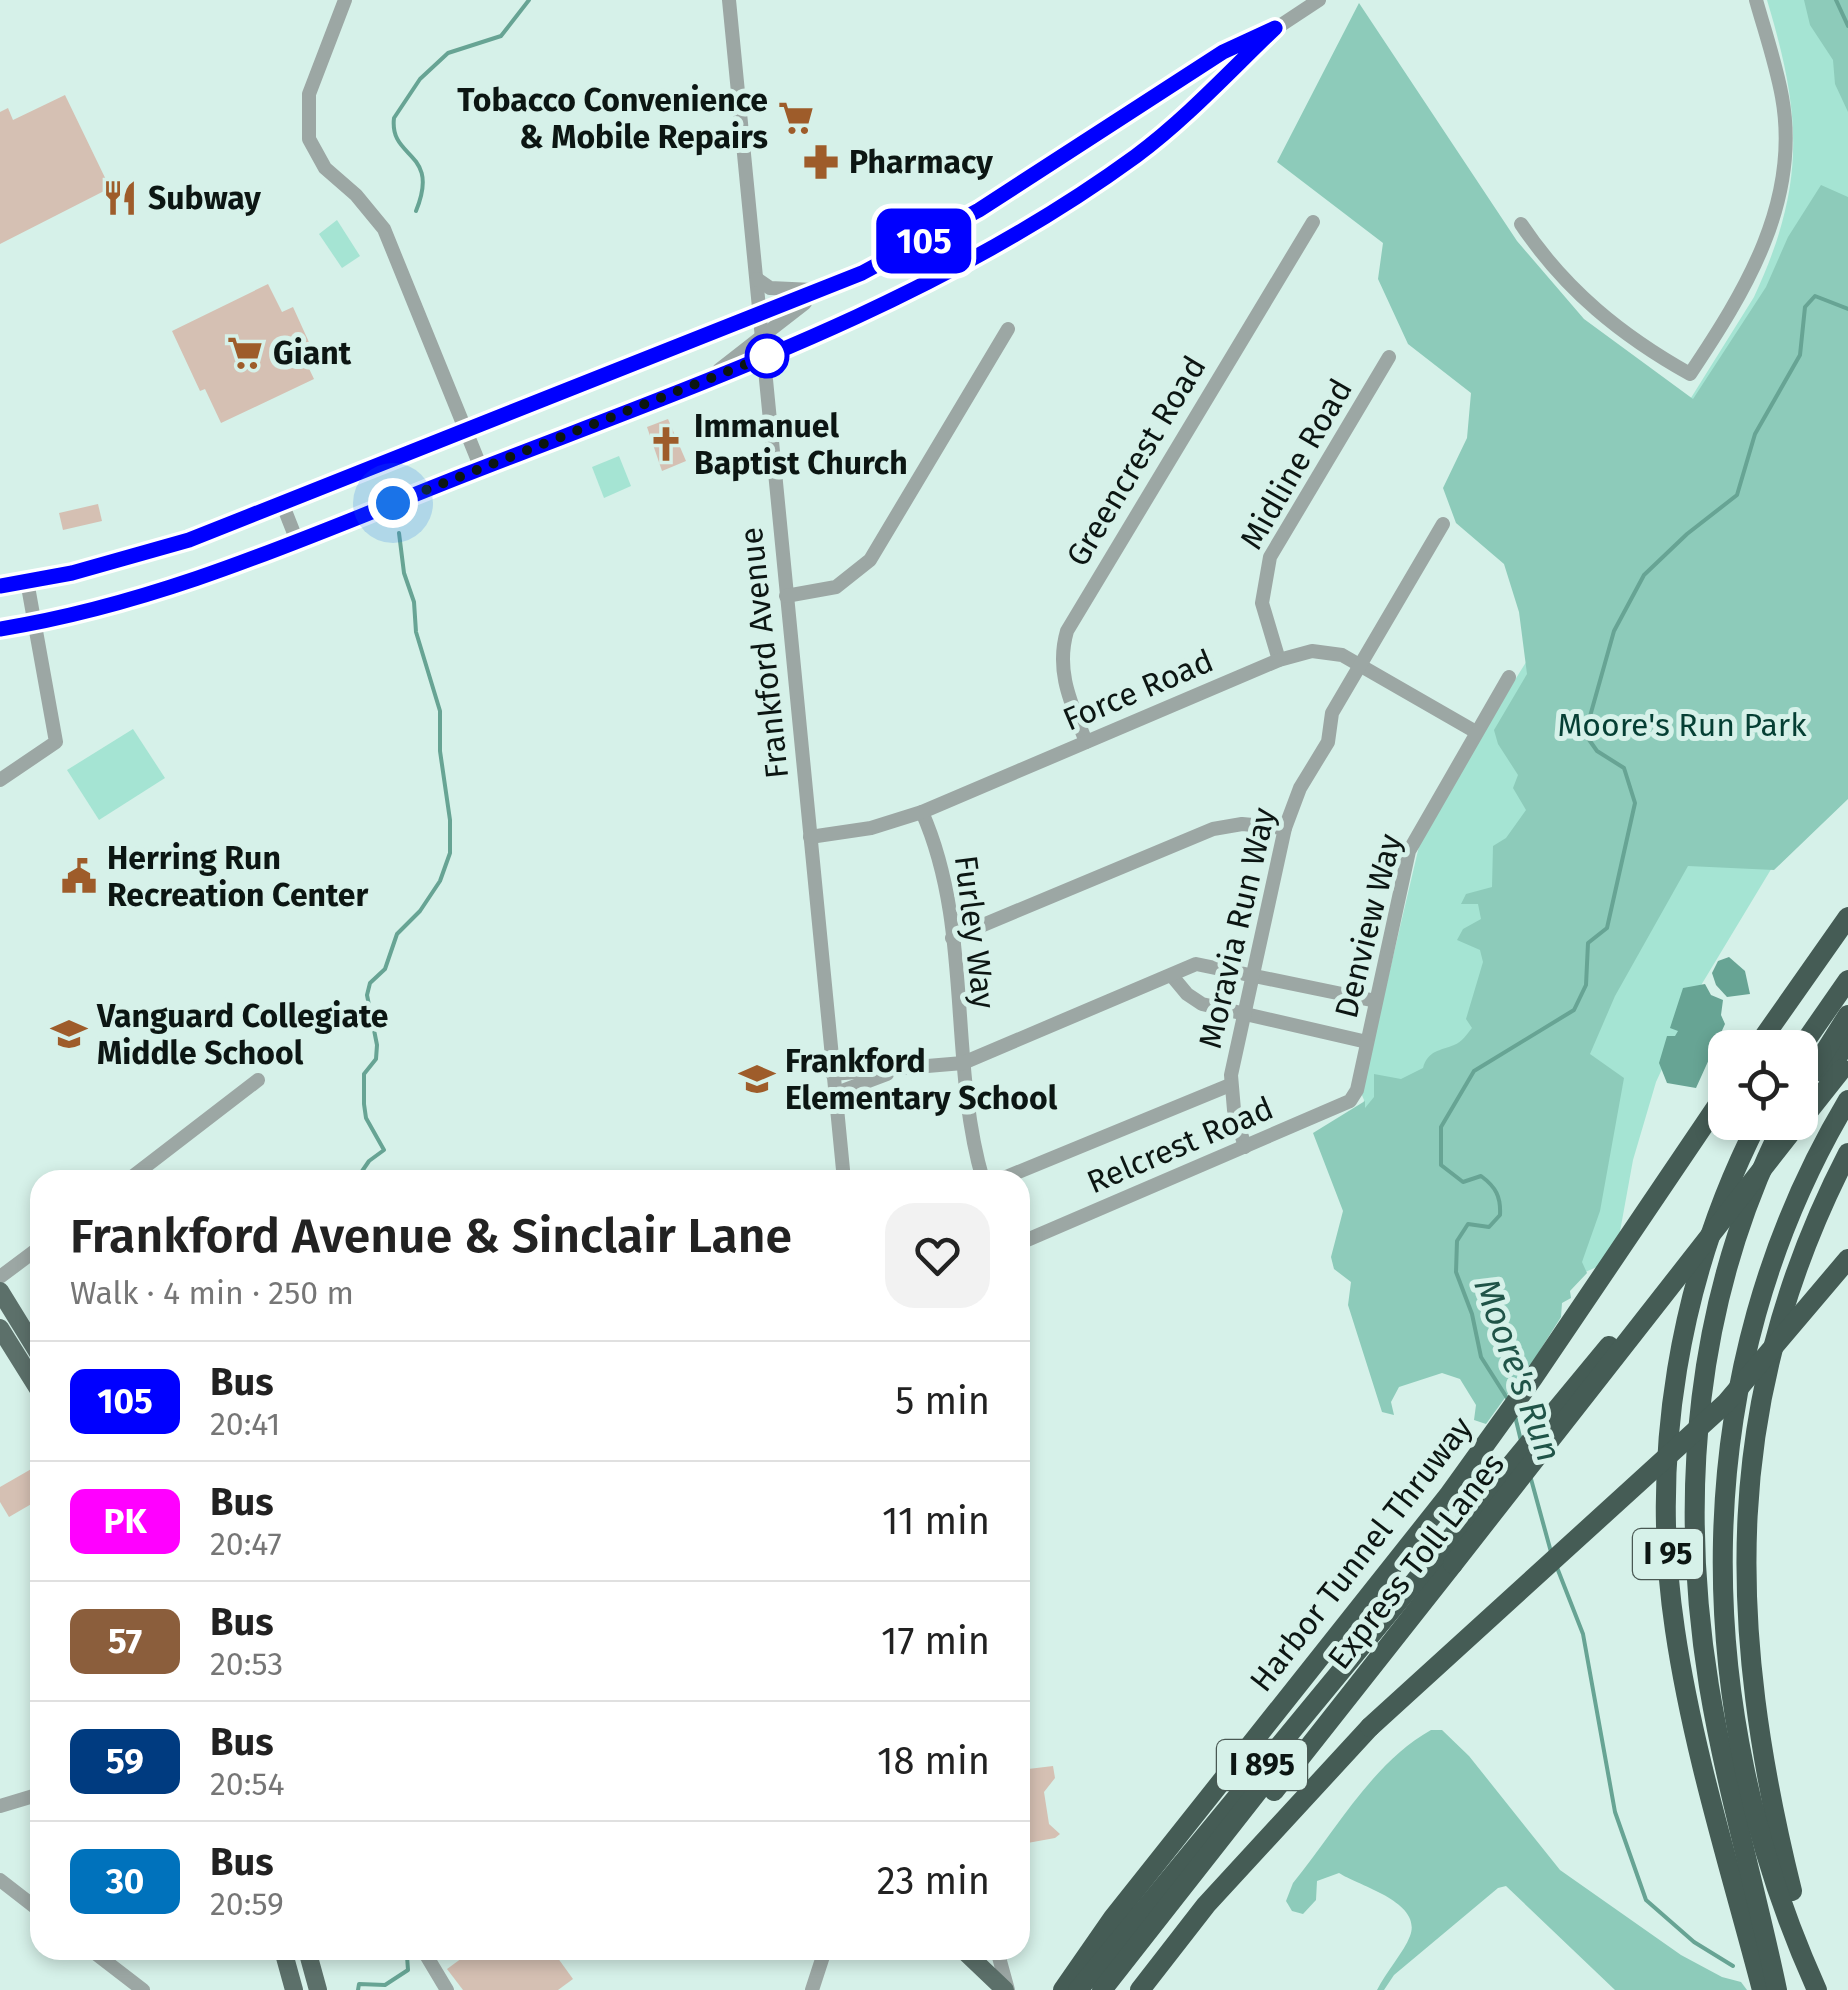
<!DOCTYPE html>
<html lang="en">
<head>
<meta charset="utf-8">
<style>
  body { margin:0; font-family:"Fira Sans",sans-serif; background:#f2f2f2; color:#222; height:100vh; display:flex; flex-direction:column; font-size:38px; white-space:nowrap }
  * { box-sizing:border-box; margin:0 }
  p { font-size:32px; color:#767676 }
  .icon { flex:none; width:55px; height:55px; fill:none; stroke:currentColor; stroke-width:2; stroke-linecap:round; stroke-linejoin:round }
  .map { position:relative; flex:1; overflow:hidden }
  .side { position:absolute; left:30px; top:1170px; width:1000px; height:790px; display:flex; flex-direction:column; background:#fff; border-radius:30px; box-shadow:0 5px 15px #0003 }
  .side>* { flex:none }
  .badge { padding:0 20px; border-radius:15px; font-size:35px; line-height:65px }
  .controls { position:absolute; left:1708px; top:1030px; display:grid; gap:20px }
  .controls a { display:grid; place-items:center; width:110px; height:110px; border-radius:20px; background:#fff; box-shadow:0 5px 15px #0003; font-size:50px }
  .you { position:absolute; width:50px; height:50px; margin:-25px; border:8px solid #fff; border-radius:50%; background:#1a73e8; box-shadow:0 0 0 15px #1a73e833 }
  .map>.badge { position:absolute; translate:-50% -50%; box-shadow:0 0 0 5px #fff }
  .round { display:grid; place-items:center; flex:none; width:105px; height:105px; border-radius:30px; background:#f2f2f2 }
  .overview { display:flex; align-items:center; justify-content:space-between; height:170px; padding:0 40px }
  h1 { font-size:48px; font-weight:600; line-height:75px }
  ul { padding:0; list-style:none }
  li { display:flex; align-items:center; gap:30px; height:120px; padding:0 40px; border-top:2px solid #e0e0e0 }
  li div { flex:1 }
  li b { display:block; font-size:38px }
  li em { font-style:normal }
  li .badge { min-width:110px; font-weight:700; text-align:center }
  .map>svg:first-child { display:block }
  .green { fill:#a5e4d3 }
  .forest { fill:#8dcbba }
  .water { fill:#67a494 }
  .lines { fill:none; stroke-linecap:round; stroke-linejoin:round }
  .stream { stroke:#67a494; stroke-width:4 }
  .building { fill:#d5c0b3 }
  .minor { stroke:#9ca7a4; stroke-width:14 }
  .major { stroke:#5c706a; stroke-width:18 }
  .highway { stroke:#455c55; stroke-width:20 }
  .highway-bridge { stroke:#455c55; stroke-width:20 }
  .line-casing { stroke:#fff; stroke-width:22 }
  .line { stroke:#00f; stroke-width:15 }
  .walk { stroke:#0c1613; stroke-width:10; stroke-dasharray:0 18 }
  .stop-dot { fill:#fff; stroke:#00f; stroke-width:5 }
  .labels { text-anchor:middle; stroke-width:10; stroke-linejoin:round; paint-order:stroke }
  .shield { fill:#d6f1e9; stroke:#495853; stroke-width:2.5 }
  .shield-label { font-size:30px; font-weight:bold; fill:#0c1613 }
  .poi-label { font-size:32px; font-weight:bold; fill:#0c1613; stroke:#d6f1e9; text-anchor:start }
  .street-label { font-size:32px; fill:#0c1613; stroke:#d6f1e9 }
  .park-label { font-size:32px; fill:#053f34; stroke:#d6f1e9 }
  .water-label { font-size:35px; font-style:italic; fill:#205448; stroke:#d6f1e9 }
</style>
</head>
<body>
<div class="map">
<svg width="1848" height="1990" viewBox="0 0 1848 1990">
  <rect width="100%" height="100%" fill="#d6f1e9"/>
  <g class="green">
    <path d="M1767,0h81v795l-75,71 -73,121 -44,95 -23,78 -18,99 -114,50 -162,-69 25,-140 -3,-7 59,-251 93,-159 241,-386c52,-112 48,-181 13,-297z"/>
    <polygon points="337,220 360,256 342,268 319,234"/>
    <polygon points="619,456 631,486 604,498 592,467"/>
    <polygon points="133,729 165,778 99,820 67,770"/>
  </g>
  <g class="forest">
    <polygon points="1804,0 1848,0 1848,112 1835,84 1833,60 1810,25"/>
    <path d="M1359,3l158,238 67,78 109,80 73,-112 22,-50 33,-52 27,12v602l-74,71 -86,-4 -73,130 -25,58 34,24 -24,133 -18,51 5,11 -17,18 1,7 -9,5 -1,14 -31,49 -10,1 -5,17 -29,40 -12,-4 2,-15 -16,-26 -18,-6 -43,14 -8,15 3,13 -12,-3 -34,-107 3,-23 -17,-13 -3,-12 12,-46 -30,-78 52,-32v7l9,-11v-23l27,5 22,-11c5,-18 17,-17 31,-23 8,-3 13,-11 18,-17l-6,-9 17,-57 -3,-12 -23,-10 6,-11 18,-10 -3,-15h-17l5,-10 26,-7 1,-41 13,-8 20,-28 -13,-22 5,-13 -20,-31 -4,-14 33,-56 -8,-62 -15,-48 -48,-41 -13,-35 24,-50 4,-45 -63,-49 -30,-65 5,-36 -106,-81z"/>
    <path d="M1431,1730h11l27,26 91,114 121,85 41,22 19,5 6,8h-132l-109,-104 -8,2 -104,87 -10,15h-7c9,-18 27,-38 33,-54 13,-34 -51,-50 -71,-63l-22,8 -1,19 -13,14 -11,-3 -6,-10 7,-18c42,-51 79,-120 138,-153z"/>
  </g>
  <g class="water">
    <polygon points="1729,957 1745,971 1750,994 1727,997 1716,985 1712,973 1718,961"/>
    <polygon points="1705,984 1711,995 1723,1000 1721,1015 1725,1024 1696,1088 1667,1083 1659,1063 1667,1036 1675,1036 1678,1031 1670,1028 1683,988"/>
  </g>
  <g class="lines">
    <g class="stream">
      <polyline points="1836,0 1848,26"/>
      <path d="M416,211c25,-61 -27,-51 -22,-93l26,-39 28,-26 53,-17 28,-36"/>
      <polyline points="356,1180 369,1161 384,1150 366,1118 364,1104 364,1074 376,1059 377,1045 367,995 370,983 385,969 397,934 420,911 440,881 450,853 450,820 440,751 440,711 416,632 414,602 404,573 399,533"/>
      <path d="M1507,1398l-26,-41 -9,-43 -16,-42 1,-31 11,-17 21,3 11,-12c1,-18 -4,-28 -19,-39l-18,6 -22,-17v-38l33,-56 100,-61 12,-25 2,-42 19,-15 28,-125 -11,-35 -27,-17 -12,-17 29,-103 30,-56 43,-41 50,-39 18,-61 45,-79 5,-48 10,-11 33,13"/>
      <polyline points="1515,1416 1521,1441"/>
      <polyline points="1531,1479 1551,1552"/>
      <polyline points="1556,1565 1583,1634 1615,1812 1646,1900 1694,1942 1733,1966"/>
      <polyline points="358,1990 359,1984 385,1985 408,1970 407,1956 401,1950"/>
    </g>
  </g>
  <g class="building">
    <polygon points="65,95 110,188 0,244 0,112 8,108 13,120"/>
    <polygon points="268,284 282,312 293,307 313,351 303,356 314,379 221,423 205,389 200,391 172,331"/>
    <polygon points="668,419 686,461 662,471 647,427"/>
    <polygon points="98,504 102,521 63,530 59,513"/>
    <polygon points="40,1464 40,1499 9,1517 0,1502 0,1487"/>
    <polygon points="1053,1766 1055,1778 1044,1792 1049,1824 1060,1834 1055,1838 1022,1844 1020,1770"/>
    <polygon points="473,1950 552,1950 573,1979 558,1990 463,1990 447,1969"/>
  </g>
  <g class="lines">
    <g class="minor">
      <polyline points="345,0 309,94 309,139 325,168 356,195 384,229 481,468"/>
      <polyline points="729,0 844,1180"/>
      <path d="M1521,224c44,66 101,112 169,150 55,-82 111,-173 92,-277 -6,-33 -17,-65 -26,-97"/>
      <polyline points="908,250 925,287"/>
      <polyline points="757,279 770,288 813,290"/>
      <polyline points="719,370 805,303"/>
      <polyline points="282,503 297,541"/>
      <polyline points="0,586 72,573 189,540 862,273 979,210 1223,52 1275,29 1319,0"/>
      <polyline points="786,596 836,587 870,560 1008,329"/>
      <path d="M0,628c168,-26 322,-96 480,-159 226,-90 462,-166 659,-315 46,-35 86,-78 128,-118"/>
      <polyline points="1279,660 1262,603 1270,557 1389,357"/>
      <path d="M1086,742c-14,-37 -31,-70 -19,-111l246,-409"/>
      <polyline points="0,780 56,742 27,581"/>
      <path d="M922,812c51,115 26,248 61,368"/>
      <polyline points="810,837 871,828 922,812 1279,660 1312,651 1342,655 1476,732"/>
      <polyline points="952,938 1213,829 1242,824 1285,828"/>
      <polyline points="1172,976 1187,994 1202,1004 1367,1042"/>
      <polyline points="832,1074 963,1063 1196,964 1376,1001"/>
      <polyline points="834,1094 887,1074"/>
      <polyline points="1245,1147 1234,1110 1231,1075 1285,828 1300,788 1328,742 1332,713 1443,524"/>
      <polyline points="128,1180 258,1080"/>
      <polyline points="999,1180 1230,1085"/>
      <polyline points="1020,1243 1350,1101 1357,1090 1409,851 1509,677"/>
      <polyline points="0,1277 40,1247"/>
      <polyline points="0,1806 40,1794"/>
      <polyline points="0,1880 40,1911"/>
      <polyline points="91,1950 143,1990"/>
      <polyline points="423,1950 447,1990"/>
      <polyline points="997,1950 1008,1990"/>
      <polyline points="812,1990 825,1950"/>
    </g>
    <g class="major">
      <polyline points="0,1291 40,1356"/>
      <polyline points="0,1328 40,1392"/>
      <polyline points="283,1950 294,1990"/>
      <polyline points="307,1950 318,1990"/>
      <polyline points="963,1950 1005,1990"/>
    </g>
    <g class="highway">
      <polyline points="1756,1048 1848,917"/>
      <polyline points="1800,1049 1848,980"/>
      <polyline points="1824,1073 1848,1043"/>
      <polyline points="1800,1091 1848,1015"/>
      <path d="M1758,1122c-79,155 -109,335 -83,508 18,122 56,241 87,360"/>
      <polyline points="1800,1122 1842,1069"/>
      <polyline points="1274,1791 1453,1564"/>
      <path d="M1792,1891c-65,-263 -72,-491 56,-738"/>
      <polyline points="1063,1990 1113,1918 1448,1496 1533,1378 1725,1094"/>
      <polyline points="1078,1990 1609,1346"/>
      <polyline points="1102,1990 1277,1767"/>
      <polyline points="1140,1990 1206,1905 1370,1727"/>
      <path d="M1777,1990c-21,-101 -51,-202 -68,-304 -31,-191 -14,-389 75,-564"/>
      <path d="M1817,1990c-129,-285 -132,-618 31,-890"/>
    </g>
    <g class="highway-bridge">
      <polyline points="1453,1564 1799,1122"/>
      <polyline points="1370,1727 1726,1403 1848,1259"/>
    </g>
  </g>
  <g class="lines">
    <defs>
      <path id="line" d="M0,586l72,-13 117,-33 673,-267 117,-63 244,-158 52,-24c-45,43 -89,91 -139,128 -204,149 -439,228 -672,319 -153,60 -301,128 -464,154"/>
    </defs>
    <use href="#line" class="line-casing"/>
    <use href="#line" class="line"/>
    <polyline class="walk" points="393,503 767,356"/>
  </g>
  <defs>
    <symbol id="supermarket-bare" viewBox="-9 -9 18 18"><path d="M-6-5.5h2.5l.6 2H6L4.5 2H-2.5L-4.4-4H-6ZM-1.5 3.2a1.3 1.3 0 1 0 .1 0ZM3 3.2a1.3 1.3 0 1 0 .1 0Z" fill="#9e5c2a" stroke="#d6f1e9" stroke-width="2.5" paint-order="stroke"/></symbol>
    <symbol id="pharmacy-bare" viewBox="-9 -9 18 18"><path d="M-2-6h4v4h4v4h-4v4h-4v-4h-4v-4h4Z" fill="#9e5c2a" stroke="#d6f1e9" stroke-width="2.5" paint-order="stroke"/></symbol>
    <symbol id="restaurant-bare" viewBox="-9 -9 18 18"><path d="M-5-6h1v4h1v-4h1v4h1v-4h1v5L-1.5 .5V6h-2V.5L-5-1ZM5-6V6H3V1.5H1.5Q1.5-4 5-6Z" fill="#9e5c2a" stroke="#d6f1e9" stroke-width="2.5" paint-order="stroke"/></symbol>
    <symbol id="church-bare" viewBox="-9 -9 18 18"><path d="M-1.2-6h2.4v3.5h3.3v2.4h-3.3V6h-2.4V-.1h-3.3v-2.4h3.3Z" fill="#9e5c2a" stroke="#d6f1e9" stroke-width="2.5" paint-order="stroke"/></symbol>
    <symbol id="civic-bare" viewBox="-9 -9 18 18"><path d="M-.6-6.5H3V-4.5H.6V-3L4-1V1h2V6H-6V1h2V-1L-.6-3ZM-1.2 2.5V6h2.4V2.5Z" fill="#9e5c2a" stroke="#d6f1e9" stroke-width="2.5" paint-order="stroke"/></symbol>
    <symbol id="school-bare" viewBox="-9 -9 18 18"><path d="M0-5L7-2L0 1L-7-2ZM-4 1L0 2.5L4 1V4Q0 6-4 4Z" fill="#9e5c2a" stroke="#d6f1e9" stroke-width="2.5" paint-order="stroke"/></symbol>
  </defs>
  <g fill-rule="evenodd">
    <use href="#supermarket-bare" x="771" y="93" width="50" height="50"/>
    <use href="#pharmacy-bare" x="796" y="137" width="50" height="50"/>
    <use href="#restaurant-bare" x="95" y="173" width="50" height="50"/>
    <use href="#supermarket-bare" x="220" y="328" width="50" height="50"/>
    <use href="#church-bare" x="641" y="419" width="50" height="50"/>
    <use href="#civic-bare" x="54" y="851" width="50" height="50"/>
    <use href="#school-bare" x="44" y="1009" width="50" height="50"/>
    <use href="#school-bare" x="732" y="1054" width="50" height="50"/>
  </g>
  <circle class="stop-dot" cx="767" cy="356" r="20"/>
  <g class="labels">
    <g class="shield">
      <rect x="1633" y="1529" width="70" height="50" rx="8"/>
      <rect x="1217" y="1740" width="90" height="50" rx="8"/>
    </g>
    <g class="shield-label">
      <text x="1668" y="1564">I 95</text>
      <text x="1262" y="1775">I 895</text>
    </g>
    <g class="poi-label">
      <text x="768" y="111" text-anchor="end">Tobacco Convenience<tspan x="768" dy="37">&amp; Mobile Repairs</tspan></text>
      <text x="849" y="173">Pharmacy</text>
      <text x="148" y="209">Subway</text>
      <text x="273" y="364">Giant</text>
      <text x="694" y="437">Immanuel<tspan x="694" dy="37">Baptist Church</tspan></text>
      <text x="107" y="869">Herring Run<tspan x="107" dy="37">Recreation Center</tspan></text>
      <text x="97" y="1027">Vanguard Collegiate<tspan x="97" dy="37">Middle School</tspan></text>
      <text x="785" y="1072">Frankford<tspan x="785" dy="37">Elementary School</tspan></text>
    </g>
    <g class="street-label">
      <text transform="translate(1136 461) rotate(-59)" y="11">Greencrest Road</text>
      <text transform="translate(1296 464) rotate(-60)" y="11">Midline Road</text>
      <text transform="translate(764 653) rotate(-96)" y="11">Frankford Avenue</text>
      <text transform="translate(1138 690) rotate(-23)" y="11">Force Road</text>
      <text transform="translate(1368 926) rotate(-76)" y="11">Denview Way</text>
      <text transform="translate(1237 928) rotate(-77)" y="11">Moravia Run Way</text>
      <text transform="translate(975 932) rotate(83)" y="11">Furley Way</text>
      <text transform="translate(1180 1145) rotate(-23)" y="11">Relcrest Road</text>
      <text transform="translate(1361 1554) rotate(-52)" y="11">Harbor Tunnel Thruway</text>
      <text transform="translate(1416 1561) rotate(-52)" y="11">Express Toll Lanes</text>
    </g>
    <g class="park-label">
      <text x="1682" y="736">Moore's Run Park</text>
    </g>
    <g class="water-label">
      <text transform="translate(1518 1370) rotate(70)" y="12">Moore's Run</text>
    </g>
  </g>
</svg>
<div class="controls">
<a><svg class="icon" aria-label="locate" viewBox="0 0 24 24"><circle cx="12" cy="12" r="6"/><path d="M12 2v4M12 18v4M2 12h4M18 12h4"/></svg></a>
</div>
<div class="you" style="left:393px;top:503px"></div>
<b class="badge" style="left:924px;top:241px;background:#00f;color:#fff">105</b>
<section class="side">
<div class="overview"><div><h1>Frankford Avenue &amp; Sinclair Lane</h1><p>Walk · 4 min · 250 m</p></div><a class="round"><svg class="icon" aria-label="heart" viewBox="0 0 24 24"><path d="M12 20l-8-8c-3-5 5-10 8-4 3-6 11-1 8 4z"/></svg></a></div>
<ul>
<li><span class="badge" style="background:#00f;color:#fff">105</span><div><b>Bus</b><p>20:41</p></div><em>5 min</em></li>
<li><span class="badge" style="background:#f0f;color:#fff">PK</span><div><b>Bus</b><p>20:47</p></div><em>11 min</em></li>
<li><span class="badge" style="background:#8b5e3c;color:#fff">57</span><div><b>Bus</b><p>20:53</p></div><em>17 min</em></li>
<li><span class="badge" style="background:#003b80;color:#fff">59</span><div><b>Bus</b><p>20:54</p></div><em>18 min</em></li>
<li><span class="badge" style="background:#0072bc;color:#fff">30</span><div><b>Bus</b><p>20:59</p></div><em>23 min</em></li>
</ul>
</section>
</div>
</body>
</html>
